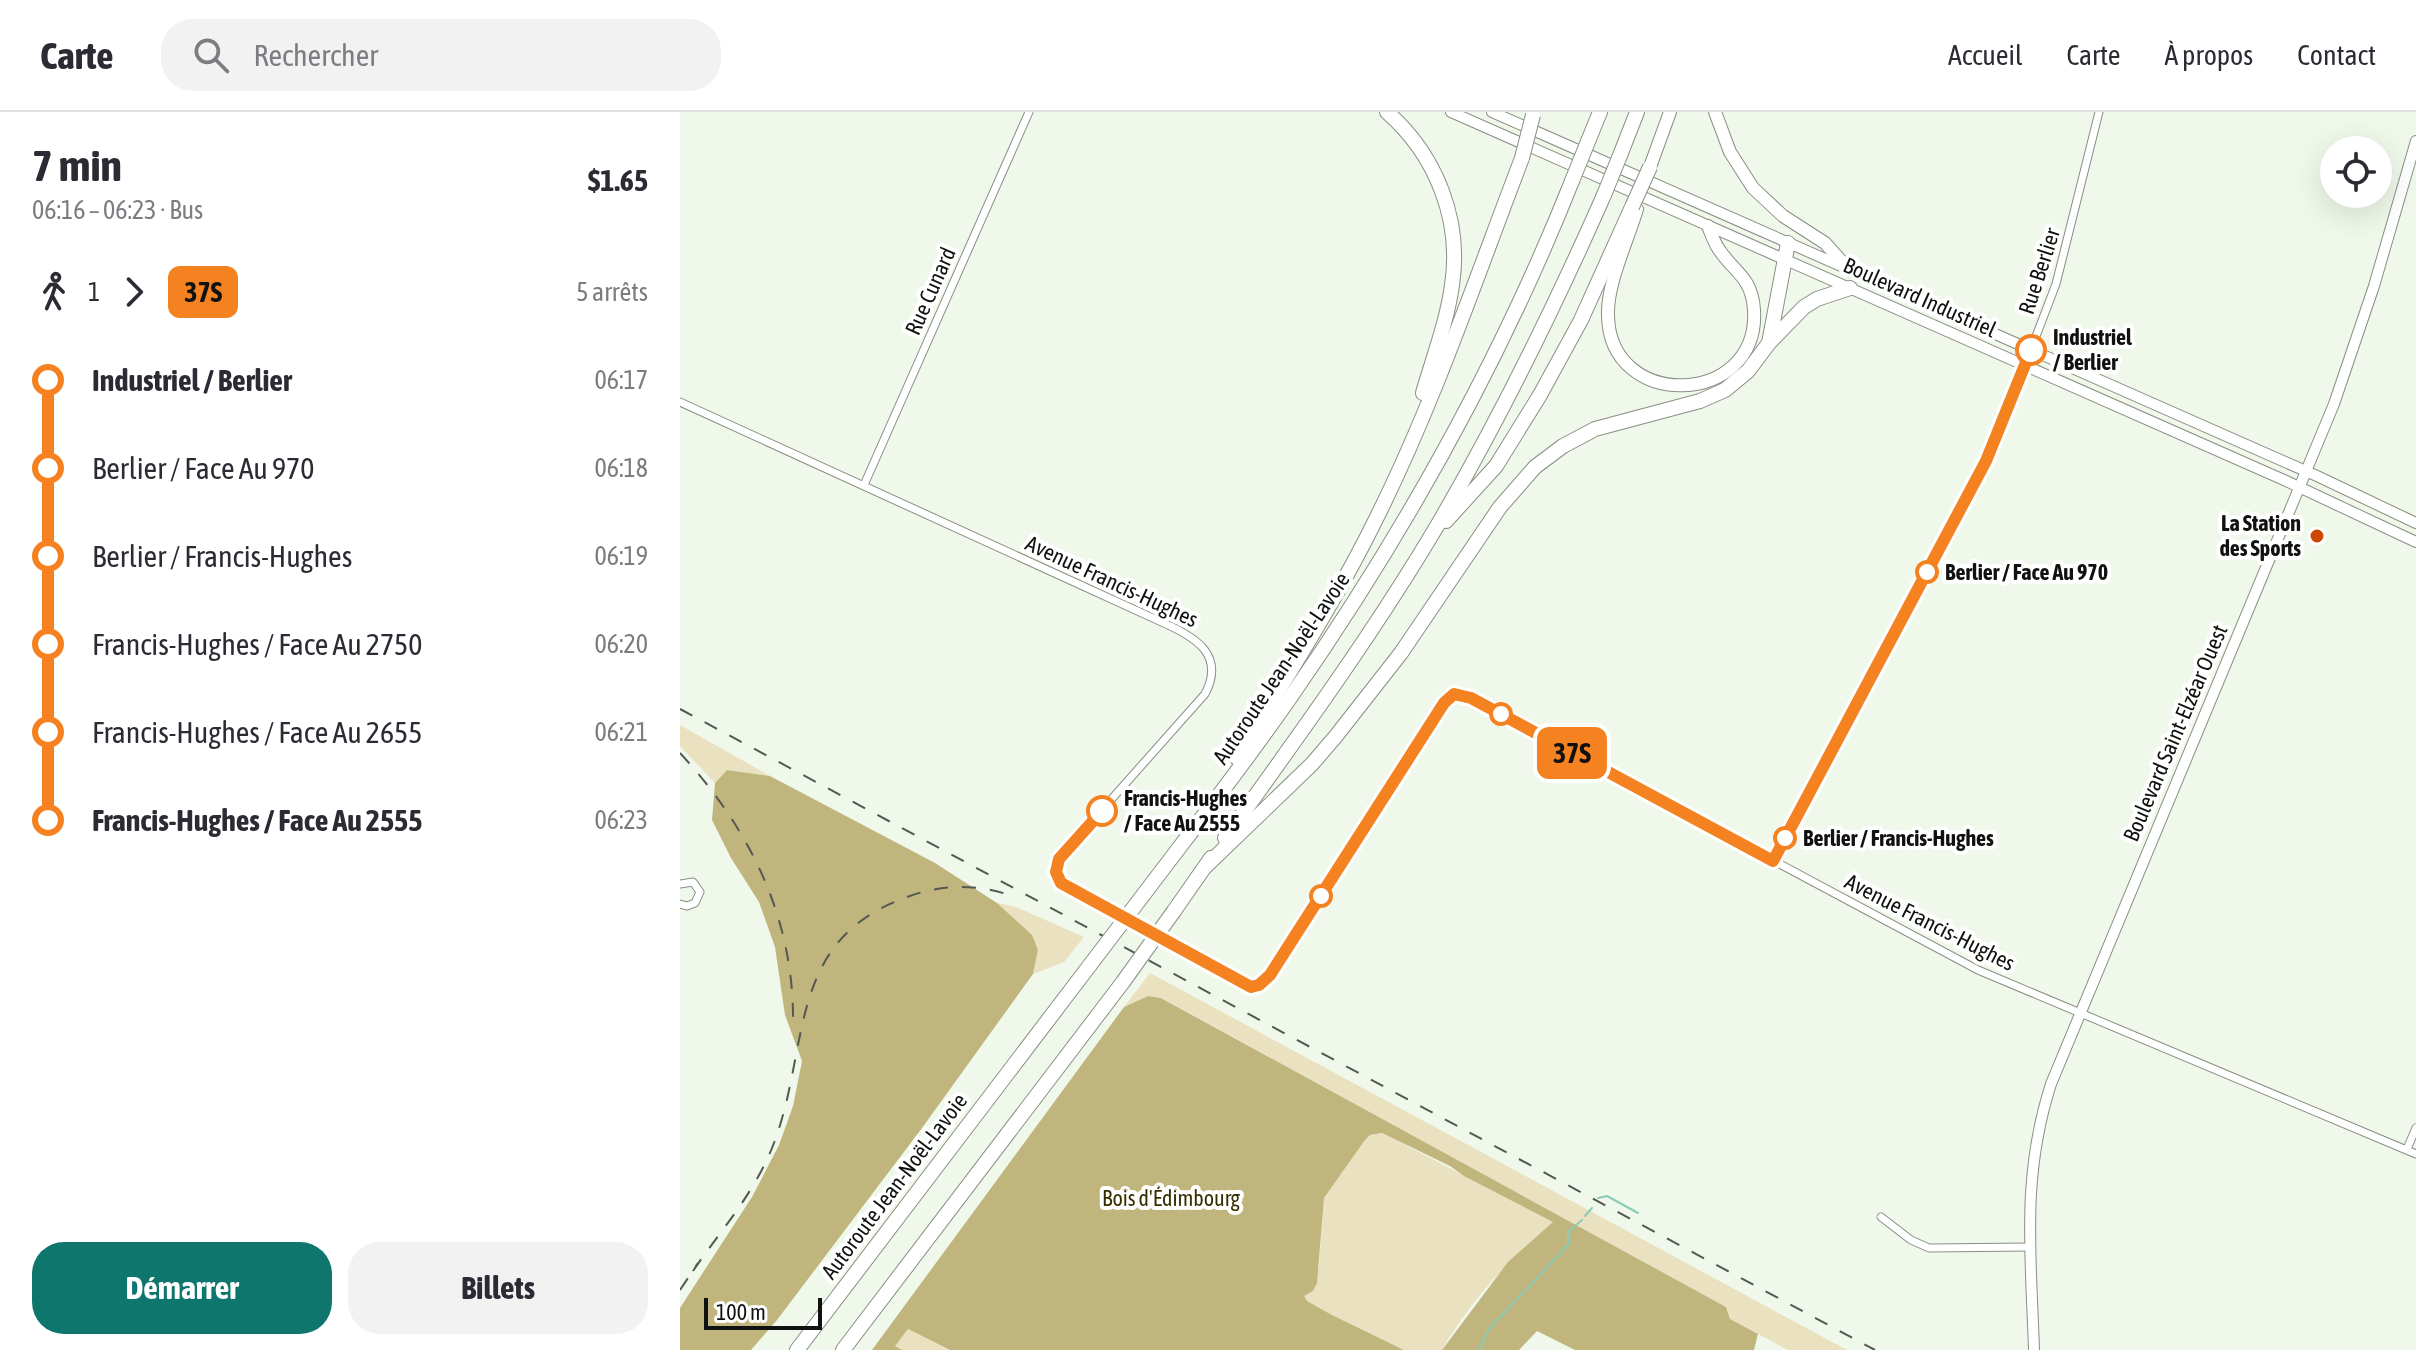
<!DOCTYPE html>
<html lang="fr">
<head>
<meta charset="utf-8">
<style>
  body { margin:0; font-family:"Asap Condensed",sans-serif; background:#f2f2f3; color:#2b2b33; height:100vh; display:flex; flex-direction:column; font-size:30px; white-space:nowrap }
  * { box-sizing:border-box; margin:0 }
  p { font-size:26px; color:#7c7c81 }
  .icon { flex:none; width:44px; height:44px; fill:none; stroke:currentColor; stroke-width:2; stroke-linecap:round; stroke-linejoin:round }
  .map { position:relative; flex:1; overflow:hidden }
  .panel { display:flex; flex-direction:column; background:#fff; width:680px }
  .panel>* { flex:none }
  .badge { padding:0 16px; border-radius:12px; font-size:28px; line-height:52px }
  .tools { position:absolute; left:1640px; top:24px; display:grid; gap:16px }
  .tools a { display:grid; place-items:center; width:72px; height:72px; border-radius:50%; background:#fff; box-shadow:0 8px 32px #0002; font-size:40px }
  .scale { position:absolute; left:24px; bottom:20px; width:118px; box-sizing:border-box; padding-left:8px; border:4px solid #0f120e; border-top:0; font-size:22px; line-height:28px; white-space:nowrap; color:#0f120e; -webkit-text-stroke:6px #fff; paint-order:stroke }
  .map>.badge { position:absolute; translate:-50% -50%; box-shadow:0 0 0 4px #fff }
  .legs { display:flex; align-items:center; gap:12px; height:88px; padding:0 32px; font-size:26px }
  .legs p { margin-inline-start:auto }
  .headline { display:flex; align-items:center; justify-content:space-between; height:136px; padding:0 32px }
  h1 { font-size:44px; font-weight:700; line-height:60px }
  .primary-button { display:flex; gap:16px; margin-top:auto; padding:16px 32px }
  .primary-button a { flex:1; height:92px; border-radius:32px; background:#0f766e; color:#fff; font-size:32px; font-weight:700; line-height:92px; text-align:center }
  .primary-button a+a { background:#f2f2f3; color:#2b2b33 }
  ul { padding:0 32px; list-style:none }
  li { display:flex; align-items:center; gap:28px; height:88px; font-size:30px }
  li i { display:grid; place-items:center; width:12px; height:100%; margin:0 10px; background:currentColor }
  li i::after { content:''; width:20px; height:20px; margin:-10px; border:6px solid; border-radius:50%; background:#fff }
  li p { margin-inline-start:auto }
  li:first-child i { background:linear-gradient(#0000 50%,currentColor 0) }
  li:last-child i { background:linear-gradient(currentColor 50%,#0000 0) }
  header { display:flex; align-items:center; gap:48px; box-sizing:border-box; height:112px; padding:0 40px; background:#fff; border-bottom:2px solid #e1e1e2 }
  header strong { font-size:38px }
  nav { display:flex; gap:44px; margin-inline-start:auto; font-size:28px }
  .search { width:560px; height:72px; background:#f2f2f3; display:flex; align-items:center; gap:20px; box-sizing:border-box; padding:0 28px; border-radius:32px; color:#7c7c81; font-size:30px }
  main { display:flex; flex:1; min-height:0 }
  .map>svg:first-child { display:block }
  .green { fill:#e9e1bf }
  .forest { fill:#c1b57e }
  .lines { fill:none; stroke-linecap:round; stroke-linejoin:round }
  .stream { stroke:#8accb7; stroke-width:2 }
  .street-casing { stroke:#888f83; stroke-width:9 }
  .secondary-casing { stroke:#888f83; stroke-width:12 }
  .primary-casing { stroke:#888f83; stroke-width:14 }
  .highway-casing { stroke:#888f83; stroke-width:16 }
  .street { stroke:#fff; stroke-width:7 }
  .secondary { stroke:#fff; stroke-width:10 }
  .primary { stroke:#fff; stroke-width:12 }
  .highway { stroke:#fff; stroke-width:14 }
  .rail { stroke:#535851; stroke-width:2; stroke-dasharray:14 14; stroke-linecap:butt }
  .highway-bridge-casing { stroke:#888f83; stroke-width:16; stroke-linecap:butt }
  .highway-bridge { stroke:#fff; stroke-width:14 }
  .line-1-casing { stroke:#fff; stroke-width:18 }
  .line-1 { stroke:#f58220; stroke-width:12 }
  .stop-1-dot { fill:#fff; stroke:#f58220; stroke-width:4 }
  .poi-dot { fill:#cd4800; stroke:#fff; stroke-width:3 }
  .labels { text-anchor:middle; stroke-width:8; stroke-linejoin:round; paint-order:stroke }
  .street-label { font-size:22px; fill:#0f120e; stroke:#fff }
  .stop-label { font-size:22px; font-weight:bold; fill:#0f120e; stroke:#fff; text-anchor:start }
  .poi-label { font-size:22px; font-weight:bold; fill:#0f120e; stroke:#fff; text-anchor:end }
  .park-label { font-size:22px; fill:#382f01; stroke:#fff }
</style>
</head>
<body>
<header>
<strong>Carte</strong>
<div class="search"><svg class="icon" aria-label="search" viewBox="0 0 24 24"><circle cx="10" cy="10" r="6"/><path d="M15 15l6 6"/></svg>Rechercher</div>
<nav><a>Accueil</a><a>Carte</a><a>À propos</a><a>Contact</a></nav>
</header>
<main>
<section class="panel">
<div class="headline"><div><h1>7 min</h1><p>06:16 – 06:23 · Bus</p></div><b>$1.65</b></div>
<div class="legs"><svg class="icon" aria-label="walk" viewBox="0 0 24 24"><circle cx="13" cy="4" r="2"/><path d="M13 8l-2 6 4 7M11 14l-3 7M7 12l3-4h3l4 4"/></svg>1<svg class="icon" aria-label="forward" viewBox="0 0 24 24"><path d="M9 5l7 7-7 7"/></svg><b class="badge" style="background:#f58220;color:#111">37S</b><p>5 arrêts</p></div>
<ul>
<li><i style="color:#f58220"></i><b>Industriel / Berlier</b><p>06:17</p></li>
<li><i style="color:#f58220"></i><span>Berlier / Face Au 970</span><p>06:18</p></li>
<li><i style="color:#f58220"></i><span>Berlier / Francis-Hughes</span><p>06:19</p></li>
<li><i style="color:#f58220"></i><span>Francis-Hughes / Face Au 2750</span><p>06:20</p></li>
<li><i style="color:#f58220"></i><span>Francis-Hughes / Face Au 2655</span><p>06:21</p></li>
<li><i style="color:#f58220"></i><b>Francis-Hughes / Face Au 2555</b><p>06:23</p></li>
</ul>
<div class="primary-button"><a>Démarrer</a><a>Billets</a></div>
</section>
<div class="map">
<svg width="1736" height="1238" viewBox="0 0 1736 1238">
  <rect width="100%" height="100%" fill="#eff8ea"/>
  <g class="green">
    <polygon points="0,613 90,664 47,658 35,671 0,634"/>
    <polygon points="317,791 336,795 404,825 384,850 353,862 358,838 352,824"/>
    <polygon points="470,861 1167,1238 1108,1238 1050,1207 1046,1195 482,886 468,884 444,895"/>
    <path d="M702,1021l172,89c-43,35 -84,79 -112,128h-38l-72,-35 -25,-14 -4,-5 10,-5 6,-26 5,-67 41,-58 5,-5z"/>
    <polygon points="228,1217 270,1238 222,1238 214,1234"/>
  </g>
  <g class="forest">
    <polygon points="47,658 90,664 255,751 317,791 352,823 358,838 353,862 242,1016 97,1208 71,1238 0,1238 0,1196 72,1085 99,1033 113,994 122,949 105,903 95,835 79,790 51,746 32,708 35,671"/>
    <polygon points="468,884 481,886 1046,1195 1050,1207 1078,1222 1074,1238 895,1238 857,1219 839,1238 762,1238 828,1150 873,1110 784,1064 770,1054 702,1021 690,1023 685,1028 644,1086 637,1171 633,1179 624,1184 627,1189 652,1203 724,1238 270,1238 228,1217 215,1234 222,1238 192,1238 444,895"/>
  </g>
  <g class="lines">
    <g class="stream">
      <polyline points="918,1086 927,1084 958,1101"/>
      <polyline points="905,1104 912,1096"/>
      <polyline points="799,1238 809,1217 888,1133 888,1120 902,1108"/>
    </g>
    <defs>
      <g id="street">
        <path d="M0,290l486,222c31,14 59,32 39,70l-144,162 -5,16 10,14 179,99h14l11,-10 174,-272 8,-8 10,-1 516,276 438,184"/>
        <polyline points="184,373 349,0"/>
        <polyline points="1093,749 1291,378 1322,313 1376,172 1419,0"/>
        <polyline points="0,772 13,770 20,780 15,791 7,794 0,792"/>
        <polyline points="1727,1037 1736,1016"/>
        <polyline points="1201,1105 1231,1128 1249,1136 1350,1135"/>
      </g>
      <g id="secondary">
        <polyline points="771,0 1604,368 1736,430"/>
        <polyline points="812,0 1637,364 1736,411"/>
        <path d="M1354,1238c-3,-95 -13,-173 17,-266l283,-680 40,-118 42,-145"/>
      </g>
      <g id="primary">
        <polyline points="1035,0 1050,40 1073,76 1103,104 1145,131 1170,159"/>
        <polyline points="970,55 990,0"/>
        <path d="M957,97c-9,31 -30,74 -29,106 1,97 152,92 146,-5 -2,-34 -21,-38 -36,-62 -4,-6 -7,-15 -10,-22"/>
      </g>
      <g id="highway">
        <path d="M707,0c49,43 75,108 65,173 -5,37 -19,73 -29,108"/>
        <polyline points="909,27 920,0"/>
        <polyline points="941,41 957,0"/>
        <polyline points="1089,231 1108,131"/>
        <polyline points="766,409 816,354 860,283 901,208 952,95"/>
        <path d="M557,646c49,-80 100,-159 141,-243 57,-115 98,-237 144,-357"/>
        <path d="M545,726c75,-104 150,-207 215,-317 61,-105 115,-215 164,-326"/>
        <polyline points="526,754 632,652 656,624 721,541 820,395 855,355 883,334 915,317 1020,289 1045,278 1068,259 1089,231 1124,195 1137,187 1170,176"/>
        <path d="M464,782c50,-66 101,-131 148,-199 111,-160 208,-333 280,-514"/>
        <polyline points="494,799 531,746"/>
        <polyline points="117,1238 410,853"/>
        <polyline points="163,1238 443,870"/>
      </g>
    </defs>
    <use href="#street" class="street-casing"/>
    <use href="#secondary" class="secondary-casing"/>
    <use href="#primary" class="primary-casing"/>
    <use href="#highway" class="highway-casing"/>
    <use href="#street" class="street"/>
    <use href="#secondary" class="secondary"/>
    <use href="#primary" class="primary"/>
    <use href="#highway" class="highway"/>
    <g class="rail">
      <polyline points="0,597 1195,1238"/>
      <path d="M0,641c71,77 115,167 113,273"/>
      <path d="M13,1159c28,-41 60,-76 79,-123 40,-99 11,-209 138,-252 33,-12 70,-12 102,0"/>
      <polyline points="0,1178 18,1151"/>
    </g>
    <defs>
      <g id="highway-bridge">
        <polyline points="842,46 853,3"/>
        <polyline points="892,69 909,27"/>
        <polyline points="924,83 941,41"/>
        <polyline points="952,95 970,55"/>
        <polyline points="410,853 464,782"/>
        <polyline points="443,870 494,799"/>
      </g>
    </defs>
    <use href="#highway-bridge" class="highway-bridge-casing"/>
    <use href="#highway-bridge" class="highway-bridge"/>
  </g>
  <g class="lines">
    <defs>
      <polyline id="line-1" points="422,699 379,747 376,760 381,771 571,875 579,873 590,863 764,591 774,582 791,586 1093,749 1306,349 1351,238"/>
    </defs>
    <use href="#line-1" class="line-1-casing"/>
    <use href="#line-1" class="line-1"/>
  </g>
  <g class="stop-1-dot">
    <circle cx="1351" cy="238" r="14"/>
    <circle cx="1247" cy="460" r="10"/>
    <circle cx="821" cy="602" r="10"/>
    <circle cx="422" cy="699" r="14"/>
    <circle cx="1105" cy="726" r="10"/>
    <circle cx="641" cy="784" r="10"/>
  </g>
  <circle class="poi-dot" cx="1637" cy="424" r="8"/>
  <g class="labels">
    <g class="street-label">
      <text transform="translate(1359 159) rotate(-72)" y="8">Rue Berlier</text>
      <text transform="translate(250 179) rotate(-66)" y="8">Rue Cunard</text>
      <text transform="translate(1240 185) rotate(24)" y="8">Boulevard Industriel</text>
      <text transform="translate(432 469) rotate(25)" y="8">Avenue Francis-Hughes</text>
      <text transform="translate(601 556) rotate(-56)" y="8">Autoroute Jean-Noël-Lavoie</text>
      <text transform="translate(1495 621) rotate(-67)" y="8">Boulevard Saint-Elzéar Ouest</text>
      <text transform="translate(1250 810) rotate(27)" y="8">Avenue Francis-Hughes</text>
      <text transform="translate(214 1074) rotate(-53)" y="8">Autoroute Jean-Noël-Lavoie</text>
    </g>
    <g class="stop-label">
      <text x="1373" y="233">Industriel<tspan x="1373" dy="25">/ Berlier</tspan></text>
      <text x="1265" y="468">Berlier / Face Au 970</text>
      <text x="444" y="694">Francis-Hughes<tspan x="444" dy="25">/ Face Au 2555</tspan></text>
      <text x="1123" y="734">Berlier / Francis-Hughes</text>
    </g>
    <g class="poi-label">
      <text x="1621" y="419">La Station<tspan x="1621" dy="25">des Sports</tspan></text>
    </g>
    <g class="park-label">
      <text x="491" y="1094">Bois d'Édimbourg</text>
    </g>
  </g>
</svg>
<div class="tools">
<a><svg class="icon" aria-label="locate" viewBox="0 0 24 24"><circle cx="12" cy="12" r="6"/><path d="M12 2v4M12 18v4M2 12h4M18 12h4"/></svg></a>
</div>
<div class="scale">100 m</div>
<b class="badge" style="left:892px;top:641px;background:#f58220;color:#111">37S</b>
</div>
</main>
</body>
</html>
